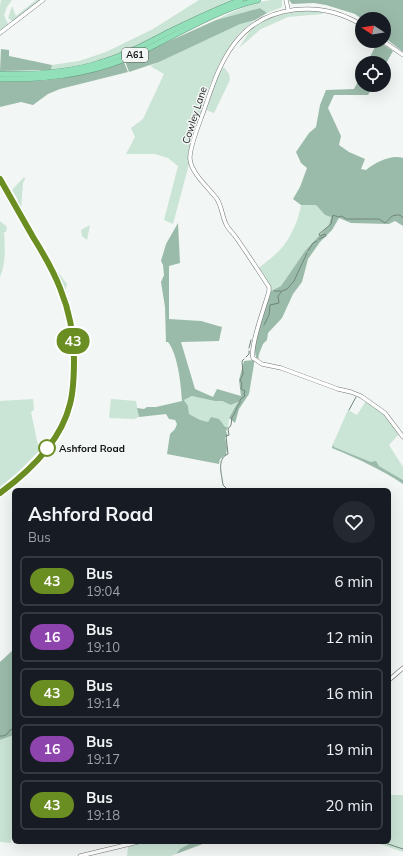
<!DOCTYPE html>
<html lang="en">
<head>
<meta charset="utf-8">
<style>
  body { margin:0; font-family:Mulish,sans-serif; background:#242831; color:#f1f3f6; height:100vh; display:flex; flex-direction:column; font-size:15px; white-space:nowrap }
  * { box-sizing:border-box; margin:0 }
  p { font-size:13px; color:#9ea1a6 }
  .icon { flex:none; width:22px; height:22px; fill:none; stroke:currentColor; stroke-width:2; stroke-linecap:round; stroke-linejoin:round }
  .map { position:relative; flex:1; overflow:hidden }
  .drawer { position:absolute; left:12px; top:488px; width:379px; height:356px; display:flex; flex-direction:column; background:#171b24; border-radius:6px; box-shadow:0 4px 16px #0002 }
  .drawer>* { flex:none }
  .badge { padding:0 8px; border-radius:13px; font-size:14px; line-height:26px }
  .needle { width:26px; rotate:282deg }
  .buttons { position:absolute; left:355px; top:12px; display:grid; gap:8px }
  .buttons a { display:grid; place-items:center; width:36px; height:36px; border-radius:50%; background:#171b24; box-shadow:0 4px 16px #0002; font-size:20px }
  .map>.badge { position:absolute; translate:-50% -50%; box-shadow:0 0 0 2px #fff }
  .round { display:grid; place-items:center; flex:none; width:42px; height:42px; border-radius:21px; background:#242831 }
  .summary { display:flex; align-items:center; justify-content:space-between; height:68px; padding:0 16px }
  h1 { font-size:19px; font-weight:700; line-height:30px }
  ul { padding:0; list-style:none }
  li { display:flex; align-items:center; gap:12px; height:50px; margin:0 8px 6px; padding:0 8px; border:2px solid #363941; border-radius:6px }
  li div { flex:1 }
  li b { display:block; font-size:15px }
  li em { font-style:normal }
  li .badge { min-width:44px; font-weight:700; text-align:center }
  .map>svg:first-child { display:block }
  .green { fill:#cae4d6 }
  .forest { fill:#9bbbaa }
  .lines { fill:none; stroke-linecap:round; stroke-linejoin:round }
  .stream { stroke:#70867a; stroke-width:1 }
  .secondary-casing { stroke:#717472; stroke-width:4.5 }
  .highway-casing { stroke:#66997f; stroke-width:6 }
  .secondary { stroke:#fff; stroke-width:3.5 }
  .highway { stroke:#92e0b9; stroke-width:5 }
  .line-casing { stroke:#fff; stroke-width:9 }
  .line { stroke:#6b8e23; stroke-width:6 }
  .stop-dot { fill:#fff; stroke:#6b8e23; stroke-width:2 }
  .labels { text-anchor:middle; stroke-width:3; stroke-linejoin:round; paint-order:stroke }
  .shield { fill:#f2f6f4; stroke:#565856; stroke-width:1 }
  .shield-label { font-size:9px; font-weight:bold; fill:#131413 }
  .street-label { font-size:10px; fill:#131413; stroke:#f2f6f4 }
  .stop-label { font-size:10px; font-weight:bold; fill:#131413; stroke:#f2f6f4; text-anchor:start }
</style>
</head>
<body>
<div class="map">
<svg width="403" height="856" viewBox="0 0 403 856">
  <rect width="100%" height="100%" fill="#f2f6f4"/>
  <g class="green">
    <polygon points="1,0 12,0 7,7 4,15 8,24 0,30 0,6"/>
    <polygon points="36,0 40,0 14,21 12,21 8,18 12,6 16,16"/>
    <path d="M199,0h34c-60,26 -116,63 -182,70l1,-5 27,-4 27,-9 47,-23z"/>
    <path d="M270,0h12v7l-15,6 -7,-5 -44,12c17,-9 34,-16 54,-20z"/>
    <polygon points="311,8 324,9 322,14 288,17 261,29 239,48 251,29 267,19 283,12"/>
    <polygon points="255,20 238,35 220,62 207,92 188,152 188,160 189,164 173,224 164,220 178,166 168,158 155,154 126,154 135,137 131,128 143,119 164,74 150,66 240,23"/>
    <polygon points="224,67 229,74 230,80 214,113 206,110 218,73"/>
    <polygon points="24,177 25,179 23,183 21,209 17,202 18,200 12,190"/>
    <path d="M301,205h15l9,10 6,1 -2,9 -24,26 -24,35 -10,5v-4l-12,-19c7,-6 14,-11 21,-18 10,-11 19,-30 21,-45z"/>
    <path d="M0,221l7,6 -1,5h-2c1,15 2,31 -4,45z"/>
    <polygon points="90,225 87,240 82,236 81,230"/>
    <polygon points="58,272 67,284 65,292 55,274"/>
    <path d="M192,396c14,2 28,3 39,9l8,-3 -10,16 -1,9h-3l-14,-10 -3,5 -7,-1 -12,-7 -1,-8 -4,-6z"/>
    <polygon points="33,399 34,410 31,412 39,451 18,472 0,487 0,401"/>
    <polygon points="111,399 136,401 139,417 134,419 109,418"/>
    <polygon points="366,401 384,413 399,434 389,445 403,467 403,480 379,466 376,462 371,462 334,447 333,444 348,410 357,415"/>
    <polygon points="14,735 14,821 11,843 0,842 0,740"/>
    <polygon points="389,795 403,795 403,852 374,842 389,842"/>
    <polygon points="148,842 193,842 180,849 176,854 171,856 127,856 128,847"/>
  </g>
  <g class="forest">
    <polygon points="289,0 403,0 403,52 384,37 384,19 362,19 355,14 326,5 314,3 292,4"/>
    <polygon points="260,8 267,13 255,20 240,24 159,62 129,72 125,61 216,20"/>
    <polygon points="378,41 393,51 384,67 384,63 367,63"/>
    <polygon points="1,49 9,50 9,56 52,65 51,70 0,71"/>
    <path d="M124,62l4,10 -68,17 -12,5 -15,11 -12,-3 -21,5v-26c17,0 34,1 50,-1 26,-3 49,-10 74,-18z"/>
    <path d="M362,74v11h12l-6,10h-34l-6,13 13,28 -2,9 10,7 16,7 -4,10 5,1c8,-7 26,-16 37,-12v68l-8,-5 -6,3 -38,-1 -12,-5 -7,12 -12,12 -12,17 -6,23 -9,12 -11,24 -14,15 -1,7 -4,4 -4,10 -1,7c-10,-13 8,-55 13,-70l10,-5 24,-35 24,-26 2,-8 -6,-2 -9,-10h-15l-8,-6 7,-12 7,-19 -6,-5 -5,-11 13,-19 7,-6 4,-22 6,-15 28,-1z"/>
    <path d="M178,223l2,40 -11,3v53l32,2 21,6 -3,14 -38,1 14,47 18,8 4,-8 24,7 -2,-16 5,-19 10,-1v4l-5,30 -10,15 -4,14 -6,-5 9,-16 -7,3 -9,-4h-7l-23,-5 -8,4 4,6 1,8 11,6 8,2 3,-5 8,2 6,8h3l-2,4 2,5 -3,1 2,11 -1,7 -6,4 -1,5 -52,-10 3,-20 5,-5 2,-5 -2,-4 -6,-1 -3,-5 -27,3 -2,-9 7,1 3,-2h9l26,-6c-1,-17 -4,-46 -14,-59h-2l-1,-35 -4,-25 3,-7 -1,-10 -2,-4 5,-17z"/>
    <path d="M333,444l1,3 37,15 5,-1 3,5 24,14v4c-22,-15 -47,-26 -71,-36z"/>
    <polygon points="14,649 14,735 0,740 0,662"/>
    <polygon points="193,842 208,842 176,854 180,849"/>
  </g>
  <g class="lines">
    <g class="stream">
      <path d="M319,239l7,-3 -1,-2 -5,2 -1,-2 12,-10 2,-9 5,2 4,-1 4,3h33l6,4c7,-5 4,-8 15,-8l3,3"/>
      <polyline points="308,251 313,243 317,241"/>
      <polyline points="274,291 281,291"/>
      <polyline points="264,325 269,315 270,305 279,303 278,296 282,291 287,289 294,281 307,253"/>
      <polyline points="249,348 251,340"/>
      <polyline points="246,357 249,354 249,351"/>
      <polyline points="349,410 356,397"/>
      <path d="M225,490l1,-2 -3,-3c-1,-10 -7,-26 5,-31l-2,-18 3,-1 -1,-6 3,-4 1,-8c4,-4 4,-10 8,-14v-3l5,-4 -1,-2 1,-3 -4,-2 1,-6 -2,-2 3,-7 -1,-13 2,-2"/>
      <polyline points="393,679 399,674"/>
      <path d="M0,736c7,0 6,-1 10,-6l4,-2"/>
      <polyline points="382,842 403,849"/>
    </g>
    <defs>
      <g id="secondary">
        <polyline points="286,0 288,9"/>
        <path d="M362,25c-41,-25 -97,-22 -128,19 -15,20 -22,43 -30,66 -4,12 -15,37 -14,49 1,14 19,29 27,40 5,8 5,17 9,25 2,5 6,8 9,12 12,17 23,34 34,51v4c-4,15 -19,54 -16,67l9,6 19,4 57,21 13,3 10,4 24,17 18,24"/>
        <polyline points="0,33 43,0"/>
        <polyline points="383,41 403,55"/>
        <path d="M0,179c20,36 45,71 60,109 9,22 13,46 14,71 1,62 -25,98 -74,134"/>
        <polyline points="389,680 403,668"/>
        <polyline points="80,856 138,842"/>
      </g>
      <g id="highway">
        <path d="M0,74c33,1 68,-1 99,-11 25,-7 47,-19 70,-31 23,-11 47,-23 72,-32"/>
        <path d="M0,79c48,1 95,-5 139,-26 37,-18 79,-44 119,-53"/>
      </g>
    </defs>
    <use href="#secondary" class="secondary-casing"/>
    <use href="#highway" class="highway-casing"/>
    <use href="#secondary" class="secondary"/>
    <use href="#highway" class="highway"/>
  </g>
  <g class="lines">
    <defs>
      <path id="line" d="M0,179c11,19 22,39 33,58 10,16 20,33 27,51 9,22 14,47 14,71 0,15 0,30 -4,45 -9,37 -40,67 -70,89"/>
    </defs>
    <use href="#line" class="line-casing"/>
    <use href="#line" class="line"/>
  </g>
  <circle class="stop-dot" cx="47" cy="448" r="8"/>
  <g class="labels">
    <rect class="shield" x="122" y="48" width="26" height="14" rx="3"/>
    <g class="shield-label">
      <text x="135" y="58">A61</text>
    </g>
    <g class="street-label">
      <text transform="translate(194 115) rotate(-72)" y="4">Cowley Lane</text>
    </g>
    <g class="stop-label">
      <text x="59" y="452">Ashford Road</text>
    </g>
  </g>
</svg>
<div class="buttons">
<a><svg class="needle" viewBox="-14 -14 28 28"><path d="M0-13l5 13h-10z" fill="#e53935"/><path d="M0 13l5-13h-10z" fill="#9ea1a6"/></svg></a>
<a><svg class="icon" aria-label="locate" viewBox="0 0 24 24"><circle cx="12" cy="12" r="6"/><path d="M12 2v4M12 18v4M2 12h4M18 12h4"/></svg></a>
</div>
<b class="badge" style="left:73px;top:341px;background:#6b8e23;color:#fff">43</b>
<section class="drawer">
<div class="summary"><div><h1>Ashford Road</h1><p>Bus</p></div><a class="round"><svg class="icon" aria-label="heart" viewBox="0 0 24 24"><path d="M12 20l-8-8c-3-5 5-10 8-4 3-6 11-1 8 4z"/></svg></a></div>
<ul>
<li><span class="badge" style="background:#6b8e23;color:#fff">43</span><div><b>Bus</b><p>19:04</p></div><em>6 min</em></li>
<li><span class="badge" style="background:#8e44ad;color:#fff">16</span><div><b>Bus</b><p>19:10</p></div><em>12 min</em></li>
<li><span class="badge" style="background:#6b8e23;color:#fff">43</span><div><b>Bus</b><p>19:14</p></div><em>16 min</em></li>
<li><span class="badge" style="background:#8e44ad;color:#fff">16</span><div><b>Bus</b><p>19:17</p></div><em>19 min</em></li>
<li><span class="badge" style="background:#6b8e23;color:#fff">43</span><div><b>Bus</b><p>19:18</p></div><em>20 min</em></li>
</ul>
</section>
</div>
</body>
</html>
